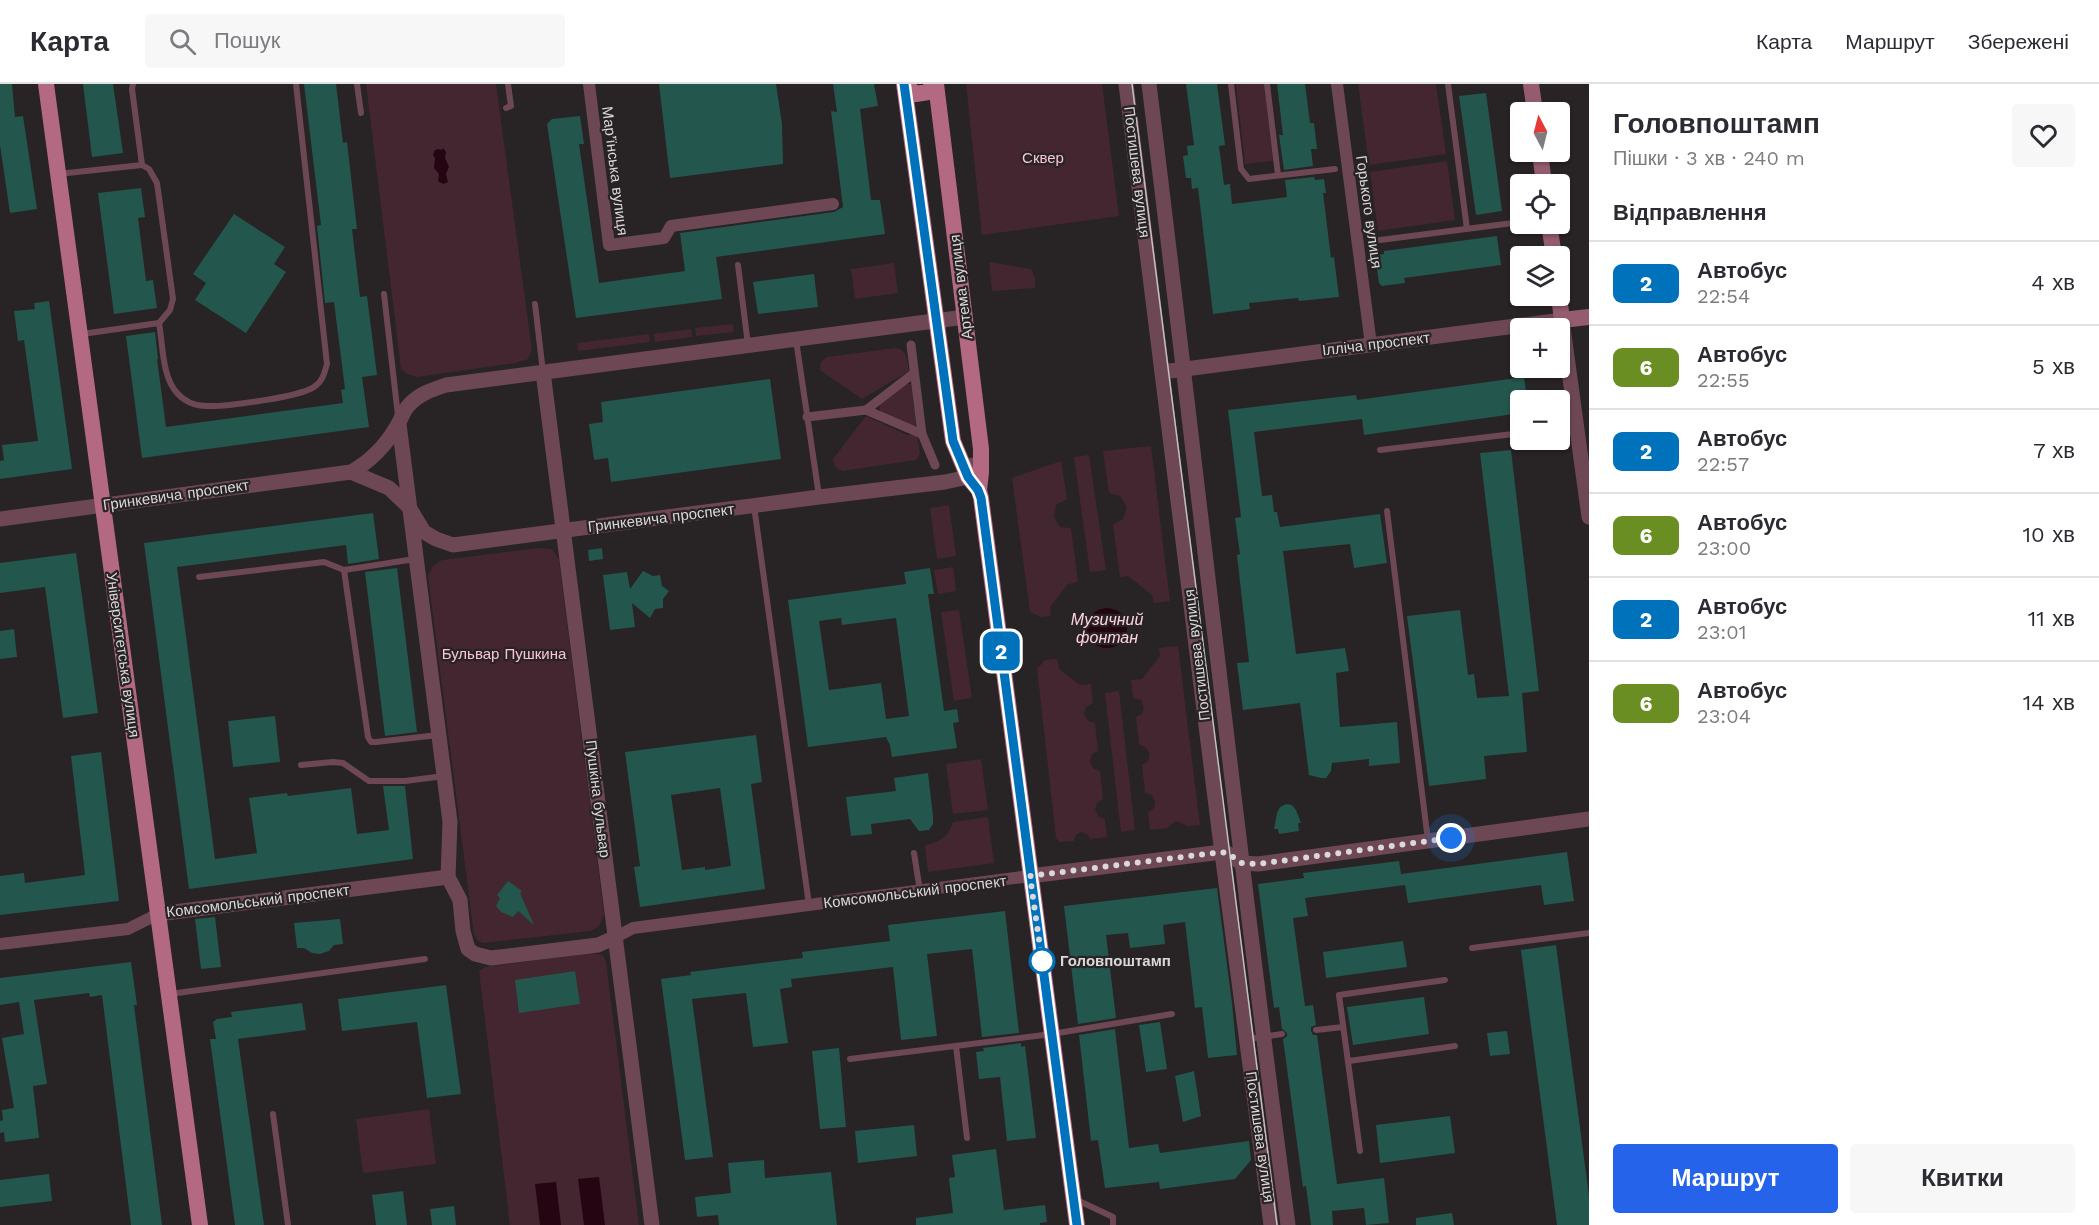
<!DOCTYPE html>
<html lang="uk">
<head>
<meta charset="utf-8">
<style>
  body { margin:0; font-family:"Work Sans",sans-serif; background:#f7f7f7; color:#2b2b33; height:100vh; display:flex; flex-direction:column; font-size:22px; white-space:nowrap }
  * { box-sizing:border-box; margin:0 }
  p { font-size:20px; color:#7c7c81 }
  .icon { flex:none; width:33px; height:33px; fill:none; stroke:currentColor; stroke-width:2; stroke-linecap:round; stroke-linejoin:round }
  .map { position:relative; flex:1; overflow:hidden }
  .panel { display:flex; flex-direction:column; background:#fff; width:510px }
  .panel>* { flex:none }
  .badge { padding:0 12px; border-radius:9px; font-size:21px; line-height:39px }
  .needle { width:39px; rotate:353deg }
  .controls { position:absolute; left:1510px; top:18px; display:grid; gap:12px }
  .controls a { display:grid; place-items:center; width:60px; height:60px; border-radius:6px; background:#fff; box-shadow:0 2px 4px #0004; font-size:30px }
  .you { position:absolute; width:30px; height:30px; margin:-15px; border:4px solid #fff; border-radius:50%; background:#1a73e8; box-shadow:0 0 0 9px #1a73e833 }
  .map>.badge { position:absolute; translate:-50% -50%; box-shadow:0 0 0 3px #fff }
  h2 { padding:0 24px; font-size:22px; line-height:54px }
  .round { display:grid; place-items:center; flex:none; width:63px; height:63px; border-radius:6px; background:#f7f7f7 }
  .headline { display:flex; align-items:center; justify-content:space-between; height:102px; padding:0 24px }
  h1 { font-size:28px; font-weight:600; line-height:45px }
  .action { display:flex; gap:12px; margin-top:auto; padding:12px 24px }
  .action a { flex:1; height:69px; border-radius:6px; background:#2563eb; color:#fff; font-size:24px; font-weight:600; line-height:69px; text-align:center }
  .action a+a { background:#f7f7f7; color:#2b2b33 }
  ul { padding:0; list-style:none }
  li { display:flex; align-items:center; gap:18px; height:84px; padding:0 24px; border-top:2px solid #e1e1e2 }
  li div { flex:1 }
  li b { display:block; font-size:22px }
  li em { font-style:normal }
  li .badge { min-width:66px; font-weight:700; text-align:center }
  header { display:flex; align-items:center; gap:36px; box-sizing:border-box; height:84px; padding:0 30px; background:#fff; border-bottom:2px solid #e1e1e2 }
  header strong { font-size:28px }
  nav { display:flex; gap:33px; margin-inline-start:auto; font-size:21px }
  .search { width:420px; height:54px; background:#f7f7f7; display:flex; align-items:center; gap:15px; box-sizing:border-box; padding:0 21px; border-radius:6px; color:#7c7c81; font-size:22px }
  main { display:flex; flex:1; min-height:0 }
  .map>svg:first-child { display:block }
  .green { fill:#432630 }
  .water { fill:#250512 }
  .building { fill:#23564c; fill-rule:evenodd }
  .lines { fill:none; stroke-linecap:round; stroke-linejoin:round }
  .service { stroke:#6d4854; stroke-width:6 }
  .pedestrian { stroke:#6d4854; stroke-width:9 }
  .minor { stroke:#6d4854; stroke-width:12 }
  .tertiary { stroke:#6d4854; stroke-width:15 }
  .secondary { stroke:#955b6f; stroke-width:16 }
  .primary { stroke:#b46983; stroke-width:16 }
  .tram { stroke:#c3c0c1; stroke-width:1.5 }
  .line-casing { stroke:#fff; stroke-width:14 }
  .line { stroke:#0072bc; stroke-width:9 }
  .walk { stroke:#dbd8d9; stroke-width:6; stroke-dasharray:0 10.8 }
  .stop-dot { fill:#fff; stroke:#0072bc; stroke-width:3 }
  .labels { text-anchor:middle; stroke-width:4.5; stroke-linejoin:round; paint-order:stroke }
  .park-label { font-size:15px; fill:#fdc3d5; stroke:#282325 }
  .street-label { font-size:15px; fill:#dbd8d9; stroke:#282325 }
  .stop-label { font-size:15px; font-weight:bold; fill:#dbd8d9; stroke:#282325; text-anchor:start }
  .water-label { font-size:16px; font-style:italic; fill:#ffd3e0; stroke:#282325 }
</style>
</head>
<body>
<header>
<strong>Карта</strong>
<div class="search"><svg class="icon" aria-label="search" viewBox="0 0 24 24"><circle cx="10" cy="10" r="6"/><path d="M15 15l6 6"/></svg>Пошук</div>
<nav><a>Карта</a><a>Маршрут</a><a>Збережені</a></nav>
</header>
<main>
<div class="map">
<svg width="1589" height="1141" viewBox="0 0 1589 1141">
  <rect width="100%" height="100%" fill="#282325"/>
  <g class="green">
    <polygon points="366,0 496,0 532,266 528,275 516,279 417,293 407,290 401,285"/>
    <polygon points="966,0 1102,0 1119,132 982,151"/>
    <polygon points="1236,0 1264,0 1273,77 1245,80"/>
    <polygon points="1358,0 1436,0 1446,70 1369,81"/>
    <polygon points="1447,77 1455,136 1378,147 1370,88"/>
    <polygon points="989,178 1031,185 1035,194 1035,204 992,207"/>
    <polygon points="894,179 898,209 855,215 851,185"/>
    <polygon points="733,240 734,248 696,252 695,244"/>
    <polygon points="691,245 692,253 655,258 654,250"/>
    <polygon points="649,250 650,258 578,267 577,259"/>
    <path d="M895,264c13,2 12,12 14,23l-47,28 -42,-29 1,-8 6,-5z"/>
    <polygon points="905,300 911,300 916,341 909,342 880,330 879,318"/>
    <polygon points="866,332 907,351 917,350 920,370 916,376 843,387 836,384 833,375"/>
    <polygon points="1151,362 1170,517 1154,519 1152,511 1128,492 1120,493 1113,441 1123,435 1127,423 1120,412 1109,409 1103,367"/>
    <polygon points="1089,371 1106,486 1090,488 1074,373"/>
    <polygon points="1061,377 1067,415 1056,421 1054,433 1060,443 1071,444 1078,498 1068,500 1050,523 1051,532 1041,533 1030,528 1012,394"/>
    <polygon points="949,421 956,472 937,475 930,424"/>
    <polygon points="539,464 552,465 559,476 604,831 599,842 591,847 484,859 478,857 474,851 428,492 433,482 442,476"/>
    <polygon points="953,483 956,507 938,510 934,486"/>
    <polygon points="959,526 972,614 954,617 941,528"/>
    <polygon points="1178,562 1200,741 1187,742 1177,737 1171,740 1168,744 1150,746 1148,729 1154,724 1155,717 1152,711 1145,709 1142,681 1148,677 1150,670 1146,664 1139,660 1136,633 1142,630 1144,623 1141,616 1133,614 1131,596 1142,595 1160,572 1159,564"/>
    <polygon points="1057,575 1059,585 1080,601 1091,600 1093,619 1086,623 1084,630 1088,637 1095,639 1098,667 1092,670 1090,678 1093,684 1100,687 1103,715 1097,719 1095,726 1099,733 1105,735 1107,753 1090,755 1087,750 1081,748 1076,751 1074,757 1060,758 1056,754 1037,585 1045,576"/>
    <polygon points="1119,607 1135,746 1121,748 1105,609"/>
    <polygon points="981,675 988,726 953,730 946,680"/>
    <path d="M988,733l6,46 -66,9 -3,-27c16,-3 23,-8 28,-23z"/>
    <polygon points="589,869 603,871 606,878 639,1141 510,1141 479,887 485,883"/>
    <polygon points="429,1025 436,1080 363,1089 356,1035"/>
  </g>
  <g class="water">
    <polygon points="443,64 446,68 445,74 449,83 446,90 448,98 443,100 438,97 439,90 434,84 435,74 433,71 435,66 438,65 442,66"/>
    <circle cx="1107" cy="544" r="20"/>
    <polygon points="599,1093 605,1141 584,1141 578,1095"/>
    <polygon points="556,1098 561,1141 540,1141 535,1100"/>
  </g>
  <g class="building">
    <polygon points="0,0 12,0 15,33 23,32 37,125 10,129 0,61"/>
    <polygon points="83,0 113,0 123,69 92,73"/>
    <polygon points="304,0 336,0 343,59 347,58 357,145 352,145 360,213 367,212 377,291 362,293 369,343 142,374 126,252 155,248 158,275 157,275 166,343 343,319 341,306 345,305 334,218 325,219 317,142 321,141"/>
    <polygon points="659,0 776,0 782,40 783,80 670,94"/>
    <polygon points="833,0 874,0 878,22 860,25 871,116 880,116 885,150 716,173 722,215 576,234 547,40 552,35 580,32 584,60 579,60 599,199 685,187 680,149 834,128 843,123 831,27 837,28"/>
    <polygon points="1186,0 1217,0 1225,61 1219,62 1224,101 1230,100 1232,120 1287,113 1285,96 1314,93 1315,96 1324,95 1326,109 1323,109 1331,174 1334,173 1339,213 1299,217 1298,214 1249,219 1250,225 1213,230 1198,104 1192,105 1191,94 1186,94 1183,72 1188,71 1187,62 1194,61"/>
    <polygon points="1277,0 1305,0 1310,39 1314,39 1317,65 1311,65 1313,82 1284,86 1279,51 1283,51"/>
    <polygon points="1486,9 1502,127 1476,131 1459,12"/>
    <polygon points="141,104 145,133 138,134 146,197 153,196 157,224 114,230 98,109"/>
    <polygon points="234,130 285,163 274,180 286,188 246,249 195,216 206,199 193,190"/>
    <polygon points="1497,152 1501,181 1404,194 1405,199 1382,202 1379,199 1375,172 1384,170 1384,167"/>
    <polygon points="814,190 818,223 758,230 753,198"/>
    <polygon points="49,217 72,385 0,395 0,377 4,376 2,361 38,357 24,256 18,257 14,227 35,225 34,219"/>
    <polygon points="1524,293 1527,316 1521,316 1521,329 1364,351 1362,335 1254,348 1262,412 1272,411 1274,428 1277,428 1280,443 1380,430 1387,479 1354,484 1350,460 1283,467 1296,570 1345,564 1349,587 1336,589 1340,643 1397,638 1400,679 1369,682 1369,675 1332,679 1331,687 1326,694 1321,694 1309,691 1300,619 1243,626 1237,579 1249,578 1237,471 1240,470 1235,434 1241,433 1228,326 1356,311 1357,316"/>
    <polygon points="770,295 781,375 611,398 608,374 594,376 589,340 603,338 601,318"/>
    <polygon points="1511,366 1539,607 1522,609 1527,668 1484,672 1486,695 1429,702 1407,532 1460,526 1468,591 1474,590 1477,614 1509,612 1480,369"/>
    <polygon points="373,429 379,475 348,480 346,461 177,483 215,775 257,769 249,714 287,709 288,712 351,704 357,750 389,746 383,702 405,702 413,775 189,805 144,459"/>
    <polygon points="602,464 603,475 589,477 588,466"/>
    <polygon points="76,469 98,629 63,634 45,503 0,509 0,479"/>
    <polygon points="397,484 417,648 385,652 365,488"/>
    <path d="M930,484l4,26h-6l16,117 13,-2 2,13 -6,1 4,25 -65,9 -2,-12 -4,-8 -78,10 -20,-147 118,-16 -2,-12zM841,534l1,7 54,-7 13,98 -23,3 -5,-36 -52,7 -10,-69z"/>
    <polygon points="643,487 653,492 660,491 662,502 669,507 663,515 663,524 655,525 650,534 632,519 635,543 610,546 603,491 627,488 630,505"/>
    <polygon points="14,545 17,573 0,575 0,547"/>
    <polygon points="275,632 280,678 233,683 228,637"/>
    <path d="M756,651l6,47 -11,2 14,105 -125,18 -6,-40 6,-1 -15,-114zM720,704l11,78 -26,4v-3l-23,3 -11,-75z"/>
    <polygon points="101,668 119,817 0,831 0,792 24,789 25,799 85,791 71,672"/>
    <polygon points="928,689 933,732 933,740 929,746 919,747 910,735 871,740 872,750 851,752 846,713 896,707 894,694"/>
    <polygon points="1286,720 1292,721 1296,726 1301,739 1298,739 1299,747 1279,750 1278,745 1274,745 1277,729 1280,723"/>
    <polygon points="1567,768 1574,817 1544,821 1541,801 1408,819 1405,801 1305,814 1308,832 1293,834 1305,922 1313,921 1316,941 1311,943 1311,947 1313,951 1317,951 1337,1100 1384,1094 1389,1139 1366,1141 1364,1124 1332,1127 1333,1141 1311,1141 1306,1102 1303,1103 1283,955 1287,952 1287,949 1282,945 1279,923 1274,924 1258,800 1304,794 1303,789 1399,777 1401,790"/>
    <polygon points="508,797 522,807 520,809 534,841 518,827 513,833 501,828 496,822 500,814 497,811"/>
    <polygon points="1217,804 1232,919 1237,971 1208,974 1202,923 1195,924 1185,838 1163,841 1165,860 1130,864 1128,849 1106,851 1116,934 1078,940 1064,822"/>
    <polygon points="1005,827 1019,949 982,953 972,865 927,870 937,952 901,956 893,883 791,895 792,903 780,905 788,959 753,963 746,909 692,915 713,1073 685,1076 661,895 691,891 690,888 803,874 802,868 890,857 888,841"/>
    <polygon points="215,833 221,883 201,885 195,835"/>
    <polygon points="340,835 343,860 334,861 329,867 320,870 312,869 304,864 297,864 294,839"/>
    <polygon points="1403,857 1407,883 1326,894 1323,868"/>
    <polygon points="1556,861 1589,1112 1589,1141 1557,1141 1521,866"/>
    <polygon points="131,878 137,921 134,921 162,1141 131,1141 102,911 90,913 89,909 34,916 47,1000 33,1002 39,1054 5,1058 4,1048 0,1049 0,1037 3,1036 2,1026 14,1024 2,954 24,950 19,918 0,921 0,894"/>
    <polygon points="575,887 580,920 519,929 515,896"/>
    <polygon points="446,901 461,1010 427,1014 417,938 342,947 338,915"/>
    <polygon points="1424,913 1429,950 1353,961 1347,923"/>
    <polygon points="302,919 306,946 238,955 264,1141 235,1141 210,955 216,955 213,938 217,935 232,933 231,928"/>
    <polygon points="1160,938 1167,985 1146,988 1139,941"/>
    <polygon points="1115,945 1129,1064 1158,1060 1160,1069 1249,1057 1251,1076 1235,1095 1160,1105 1159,1098 1105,1104 1098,1056 1091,1057 1079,951"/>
    <polygon points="1507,947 1510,970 1490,972 1487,949"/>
    <polygon points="1021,959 1021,963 1025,962 1036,1054 1007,1057 1000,993 979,995 976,968 984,967 983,964"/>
    <polygon points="839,964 846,1043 820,1045 812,967"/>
    <polygon points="1194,987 1201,1032 1183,1038 1175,992"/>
    <polygon points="1450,1032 1455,1069 1380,1079 1376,1041"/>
    <polygon points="914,1041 917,1072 858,1079 855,1047"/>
    <polygon points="996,1065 1004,1126 1045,1121 1047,1138 1040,1139 1040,1141 916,1141 916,1134 953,1129 949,1094 955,1093 952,1071"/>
    <polygon points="764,1076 765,1094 831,1088 837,1141 719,1141 718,1131 697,1133 695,1113 731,1109 728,1079"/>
    <polygon points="49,1090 52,1117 0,1123 0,1096"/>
    <polygon points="403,1107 407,1141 376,1141 372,1111"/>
    <polygon points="454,1122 456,1141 432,1141 430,1125"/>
    <polygon points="1452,1129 1454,1141 1416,1141 1416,1134"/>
  </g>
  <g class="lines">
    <g class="service">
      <polyline points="357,0 361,29"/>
      <polyline points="1231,0 1241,85 1249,95 1335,85"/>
      <polyline points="1267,0 1278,91"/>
      <polyline points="1448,0 1467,145"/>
      <polyline points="506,24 511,22 508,0"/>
      <polyline points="58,90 142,81"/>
      <polyline points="1380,156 1521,138"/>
      <polyline points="738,181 748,261"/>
      <polyline points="384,210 398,332"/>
      <polyline points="535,220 543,288"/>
      <path d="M159,239c4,22 3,54 18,70 7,8 18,13 29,13 18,1 94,-9 108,-19 9,-6 10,-13 13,-23l-31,-280"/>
      <polyline points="82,250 159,239 170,226 173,215 157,99 149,85 142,81 132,5 133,0"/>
      <polyline points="796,256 819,412"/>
      <polyline points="1560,344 1577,342"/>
      <polyline points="1380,366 1521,349"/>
      <polyline points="754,422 809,821"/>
      <polyline points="1387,427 1428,757"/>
      <polyline points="344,486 368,653 371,658 376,658 438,651"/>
      <polyline points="199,493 324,478 344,486 415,475"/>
      <polyline points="301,681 333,678 343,679 369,697 405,697 444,692"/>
      <polyline points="914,769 920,807"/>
      <polyline points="1472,864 1589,849"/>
      <polyline points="170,910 425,875"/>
      <polyline points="1316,946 1343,943"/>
      <polyline points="1247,955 1282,950"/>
      <polyline points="956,962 967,1054"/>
      <polyline points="850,975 1052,950 1172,930"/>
      <polyline points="1349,977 1455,962"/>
      <polyline points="273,1030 288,1141"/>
      <polyline points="1360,1067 1339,911 1445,896"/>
      <polyline points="1077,1116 1113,1133 1113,1141"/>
    </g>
    <g class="pedestrian">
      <polyline points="911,261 922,350 935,381"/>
      <polyline points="866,326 922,350"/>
      <polyline points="807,333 866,326 914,289"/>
    </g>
    <g class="minor">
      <polyline points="589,0 609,161 664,154 671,142 833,120"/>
      <polyline points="1337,0 1371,261"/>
      <polyline points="616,853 633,844 1030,792"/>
      <polyline points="0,860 128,845 158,830"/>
    </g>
    <g class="tertiary">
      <polyline points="1126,0 1219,746 1271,1141"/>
      <path d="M1149,0c47,380 88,761 139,1141"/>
      <polyline points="543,288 652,1141"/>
      <polyline points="1162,288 1562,236 1589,433"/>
      <polyline points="399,340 450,738 448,793 460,816 463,847 468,865 475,870 491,874 598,861 616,853"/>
      <polyline points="351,388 389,404 409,423 424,448 436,455 453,461 819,413 945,398 968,393 973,381"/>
      <path d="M0,435l351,-47c20,-11 35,-27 46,-46 5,-8 6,-15 12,-21 10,-11 22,-15 37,-20l519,-68"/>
      <polyline points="1030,792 1222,768 1229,770 1241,779 1258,780 1589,735"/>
      <polyline points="158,830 448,793"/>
    </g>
    <g class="secondary">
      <polyline points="1531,0 1535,28"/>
      <polyline points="1540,68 1544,100"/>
      <polyline points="1549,140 1554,172"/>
      <polyline points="1559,212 1562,236 1589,233"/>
    </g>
    <g class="primary">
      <polyline points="46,0 200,1141"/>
      <polyline points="904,0 953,357 968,393 979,406 981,414 1077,1141"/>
      <polyline points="908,0 910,5 916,10 928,8 933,0"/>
      <polyline points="936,0 981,365 981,388 979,406"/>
    </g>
    <polyline class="tram" points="1132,0 1277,1141"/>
  </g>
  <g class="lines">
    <defs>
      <polyline id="line" points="904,0 953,357 968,393 978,406 981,414 1077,1141"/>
    </defs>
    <use href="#line" class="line-casing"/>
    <use href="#line" class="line"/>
    <polyline class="walk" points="1042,877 1030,792 1222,768 1229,770 1241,779 1258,780 1451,754"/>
  </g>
  <circle class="stop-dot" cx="1042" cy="877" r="12"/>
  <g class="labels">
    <g class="park-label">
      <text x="1043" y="79">Сквер</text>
      <text x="504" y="575">Бульвар Пушкина</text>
    </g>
    <g class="street-label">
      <text transform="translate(615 87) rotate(83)" y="5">Мар’їнська вулиця</text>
      <text transform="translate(1137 88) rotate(83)" y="5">Постишева вулиця</text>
      <text transform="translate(1369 128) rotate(82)" y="5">Горького вулиця</text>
      <text transform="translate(961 203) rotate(-97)" y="5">Артема вулиця</text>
      <text transform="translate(1376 260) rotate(-7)" y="5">Ілліча проспект</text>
      <text transform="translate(176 411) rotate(-8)" y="5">Гринкевича проспект</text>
      <text transform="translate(661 434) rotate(-7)" y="5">Гринкевича проспект</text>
      <text transform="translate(123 571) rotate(82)" y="5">Університетська вулиця</text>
      <text transform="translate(1197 571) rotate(-97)" y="5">Постишева вулиця</text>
      <text transform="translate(598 715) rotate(83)" y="5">Пушкіна бульвар</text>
      <text transform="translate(915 808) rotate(-7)" y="5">Комсомольський проспект</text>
      <text transform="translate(258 817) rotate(-7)" y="5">Комсомольський проспект</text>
      <text transform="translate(1260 1053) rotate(82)" y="5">Постишева вулиця</text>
    </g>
    <g class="stop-label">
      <text x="1060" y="882">Головпоштамп</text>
    </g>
    <g class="water-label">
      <text x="1107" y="541">Музичний<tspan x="1107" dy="18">фонтан</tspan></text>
    </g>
  </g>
</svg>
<div class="controls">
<a><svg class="needle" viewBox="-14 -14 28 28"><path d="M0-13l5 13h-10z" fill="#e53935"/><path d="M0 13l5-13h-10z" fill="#7c7c81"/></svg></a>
<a><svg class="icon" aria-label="locate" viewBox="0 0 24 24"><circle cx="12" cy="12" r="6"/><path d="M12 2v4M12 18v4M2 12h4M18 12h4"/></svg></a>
<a><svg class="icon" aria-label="layers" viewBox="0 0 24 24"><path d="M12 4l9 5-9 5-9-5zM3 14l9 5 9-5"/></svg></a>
<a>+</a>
<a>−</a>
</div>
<div class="you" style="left:1451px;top:754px"></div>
<b class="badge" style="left:1001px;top:567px;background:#0072bc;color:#fff">2</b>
</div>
<section class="panel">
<div class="headline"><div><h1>Головпоштамп</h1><p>Пішки · 3 хв · 240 m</p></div><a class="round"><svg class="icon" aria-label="heart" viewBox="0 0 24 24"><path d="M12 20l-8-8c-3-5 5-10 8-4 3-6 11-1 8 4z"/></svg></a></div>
<h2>Відправлення</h2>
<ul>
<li><span class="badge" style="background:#0072bc;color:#fff">2</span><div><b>Автобус</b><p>22:54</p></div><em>4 хв</em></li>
<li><span class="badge" style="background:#6b8e23;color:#fff">6</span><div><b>Автобус</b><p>22:55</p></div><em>5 хв</em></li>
<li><span class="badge" style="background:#0072bc;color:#fff">2</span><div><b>Автобус</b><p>22:57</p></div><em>7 хв</em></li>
<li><span class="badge" style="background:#6b8e23;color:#fff">6</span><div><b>Автобус</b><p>23:00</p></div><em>10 хв</em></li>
<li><span class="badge" style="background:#0072bc;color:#fff">2</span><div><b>Автобус</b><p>23:01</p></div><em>11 хв</em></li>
<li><span class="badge" style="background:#6b8e23;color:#fff">6</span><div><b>Автобус</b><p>23:04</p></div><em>14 хв</em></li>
</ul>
<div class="action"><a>Маршрут</a><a>Квитки</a></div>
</section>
</main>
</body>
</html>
